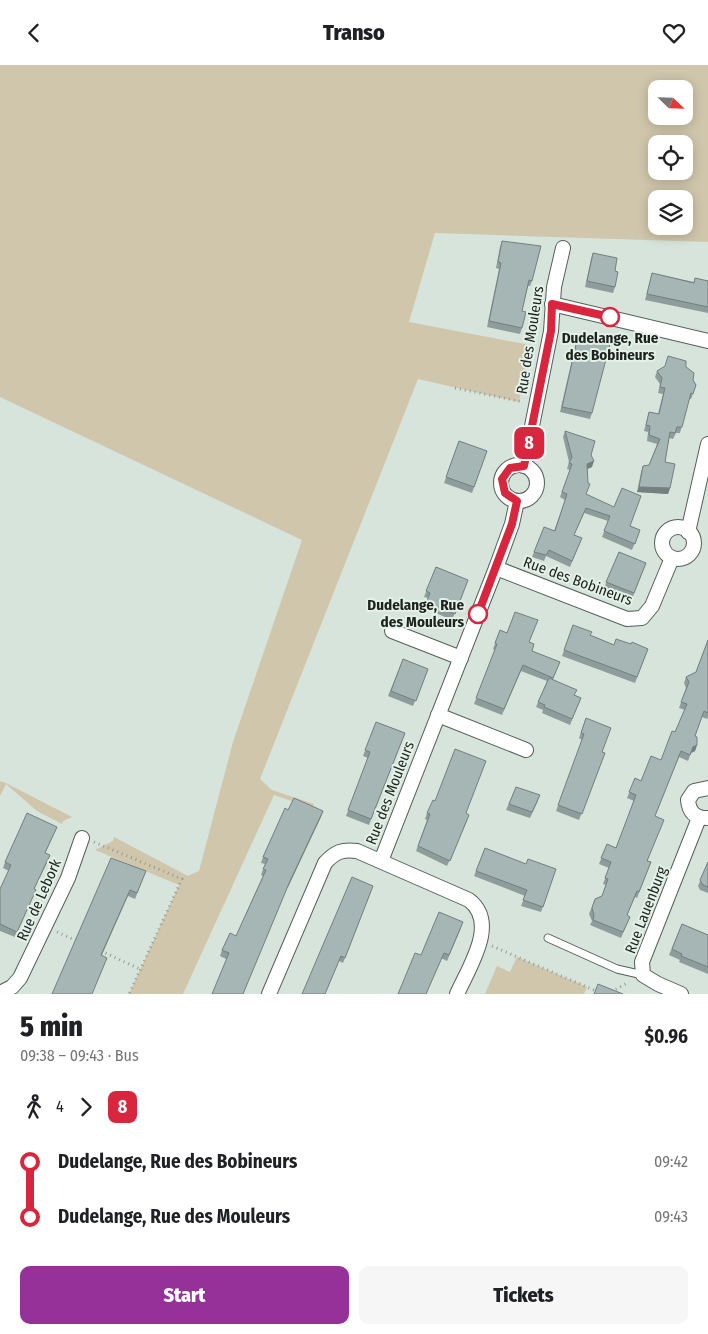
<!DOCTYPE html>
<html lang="en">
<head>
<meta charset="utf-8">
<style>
  body { margin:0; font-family:"Fira Sans Condensed",sans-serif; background:#f6f6f6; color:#202124; height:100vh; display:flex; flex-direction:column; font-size:19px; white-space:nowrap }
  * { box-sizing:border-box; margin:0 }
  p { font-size:16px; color:#757577 }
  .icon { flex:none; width:28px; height:28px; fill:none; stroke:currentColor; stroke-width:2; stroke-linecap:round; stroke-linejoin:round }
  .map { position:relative; height:929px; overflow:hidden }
  .sheet { display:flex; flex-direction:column; background:#fff; flex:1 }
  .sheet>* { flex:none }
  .badge { padding:0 10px; border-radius:8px; font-size:18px; line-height:32px }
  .needle { width:32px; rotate:113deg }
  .tools { position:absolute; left:648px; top:15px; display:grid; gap:10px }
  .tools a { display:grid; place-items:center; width:45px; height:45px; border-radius:10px; background:#fff; box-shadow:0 2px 12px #0003; font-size:25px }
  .map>.badge { position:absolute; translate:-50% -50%; box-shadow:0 0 0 2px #fff }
  .legs { display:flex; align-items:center; gap:8px; height:55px; padding:0 20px; font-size:16px }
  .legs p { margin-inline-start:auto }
  .overview { display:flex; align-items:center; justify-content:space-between; height:85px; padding:0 20px }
  h1 { font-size:28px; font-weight:800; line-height:38px }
  .action { display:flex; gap:10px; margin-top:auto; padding:10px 20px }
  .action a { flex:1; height:58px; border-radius:10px; background:#953198; color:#fff; font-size:20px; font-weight:800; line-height:58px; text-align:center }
  .action a+a { background:#f6f6f6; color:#202124 }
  ul { padding:0 20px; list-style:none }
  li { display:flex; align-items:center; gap:18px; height:55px; font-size:19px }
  li i { display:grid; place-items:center; width:8px; height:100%; margin:0 6px; background:currentColor }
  li i::after { content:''; width:12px; height:12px; margin:-6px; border:4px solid; border-radius:50%; background:#fff }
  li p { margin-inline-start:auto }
  li:first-child i { background:linear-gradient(#0000 50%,currentColor 0) }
  li:last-child i { background:linear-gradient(currentColor 50%,#0000 0) }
  header { display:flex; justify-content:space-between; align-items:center; height:65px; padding:0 20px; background:#fff; font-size:22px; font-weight:800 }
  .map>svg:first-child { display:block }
  .green { fill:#d0c6ac; fill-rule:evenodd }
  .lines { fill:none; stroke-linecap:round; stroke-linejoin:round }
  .service-casing { stroke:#546058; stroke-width:9 }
  .minor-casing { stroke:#546058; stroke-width:16 }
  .path { stroke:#939e97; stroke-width:3; stroke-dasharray:1 4; stroke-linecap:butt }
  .service { stroke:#fff; stroke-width:7 }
  .minor { stroke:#fff; stroke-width:14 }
  .wall { fill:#8e9d9c }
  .shaded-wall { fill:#747f7f }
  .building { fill:#a5b6b5; stroke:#747f7f }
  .line-1-casing { stroke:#fff; stroke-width:11 }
  .line-1 { stroke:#d7263d; stroke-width:8 }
  .stop-1-dot { fill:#fff; stroke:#d7263d; stroke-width:2.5 }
  .labels { text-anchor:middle; stroke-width:4; stroke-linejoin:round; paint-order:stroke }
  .stop-label { font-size:15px; font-weight:bold; fill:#1d221f; stroke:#e3f1e8 }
  .street-label { font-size:15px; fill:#1d221f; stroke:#e3f1e8 }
</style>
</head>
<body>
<header><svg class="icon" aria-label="back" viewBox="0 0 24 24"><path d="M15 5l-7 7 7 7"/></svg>Transo<svg class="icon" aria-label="heart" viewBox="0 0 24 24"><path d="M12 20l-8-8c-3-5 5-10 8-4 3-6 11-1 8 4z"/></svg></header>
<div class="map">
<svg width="708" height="929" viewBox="0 0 708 929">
  <rect width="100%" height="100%" fill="#d6e4db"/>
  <g class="green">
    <path d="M0,0h708v177l-273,-9 -26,89 121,23 -11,57 -101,-23 -158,400 12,11 42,14 -2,4 -38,-13 -91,199h-54l50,-109 -84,-35 18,-9 1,-4 74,39 11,-5 34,-129 69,-202 -302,-143zM656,24h28v27h-28zM656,79h28v27h-28zM656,134h28v27h-28z"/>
    <polygon points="0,716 6,718 72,752 63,756 62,759 37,746 6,719 0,731"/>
    <polygon points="517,892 587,922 584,929 485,929 497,901 510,907"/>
  </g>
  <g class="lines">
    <defs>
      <polyline id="service" points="548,873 617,904 643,910"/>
      <g id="minor">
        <polyline points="552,239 708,276"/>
        <circle cx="519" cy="418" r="18"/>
        <polyline points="524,401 551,266 554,222 563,183"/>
        <circle cx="678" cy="478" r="16"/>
        <polyline points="688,467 708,379"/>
        <polyline points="496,503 627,554 642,553 652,541 672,493"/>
        <polyline points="392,566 461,593"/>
        <polyline points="438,650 526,685"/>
        <path d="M707,753c-12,0 -18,-6 -19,-18l6,-9 14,-3"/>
        <polyline points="381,796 496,503 512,459 517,436"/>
        <polyline points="0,928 12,922 20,913 68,813 82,773"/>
        <path d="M269,929l56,-131c10,-11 17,-14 32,-12l112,49c30,23 0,67 -12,94"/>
        <polyline points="681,929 658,919 643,910 642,897 699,753"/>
      </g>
    </defs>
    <use href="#service" class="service-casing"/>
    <use href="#minor" class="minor-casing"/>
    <g class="path">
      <polyline points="455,323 523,337"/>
      <polyline points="94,777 182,814 129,929"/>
      <polyline points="57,867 79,877"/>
      <polyline points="492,881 603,929"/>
      <polyline points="101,886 142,905"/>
      <polyline points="607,929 629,917"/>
    </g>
    <use href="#service" class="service"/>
    <use href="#minor" class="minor"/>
  </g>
  <g class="wall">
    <polygon points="502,176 532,216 530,221 528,221 522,246 522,263 520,269 487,262 499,204 496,203 500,182"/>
    <polygon points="593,188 615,206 615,222 613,228 585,222 591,194"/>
    <polygon points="652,208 694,217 695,213 708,216 708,248 645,235"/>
    <polygon points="578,271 592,348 590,354 560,347 576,277"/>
    <polygon points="686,302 696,320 691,334 689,334 680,368 676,368 673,374 669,373 665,397 670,423 668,429 637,427 641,407 643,401 649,400 657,379 647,376 648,367 644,366 649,347 658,349 663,329 658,328 660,319 655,312 657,306"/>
    <polygon points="565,366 591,390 592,402 587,404 586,429 630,461 640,465 632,485 602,472 608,456 584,448 574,470 582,473 570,502 546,491 544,496 532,492 544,462 554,466 565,435 560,432 570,405 567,404 569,397 563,372"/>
    <polygon points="459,376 487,386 472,428 444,418"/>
    <polygon points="619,487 646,498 632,534 604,523"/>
    <polygon points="436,502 468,515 452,555 424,543 428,533 424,532"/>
    <polygon points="573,560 590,570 614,580 631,579 648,584 635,618 562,591"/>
    <polygon points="500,565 529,577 532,586 560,597 553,614 575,630 581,633 570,660 542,648 543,645 536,642 547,616 521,606 502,650 474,639 495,585 493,584"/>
    <polygon points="708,575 708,652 707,654 702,652 695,671 697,680 695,686 691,688 688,696 679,692 655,751 647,796 651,797 637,833 635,832 627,850 630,852 621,873 590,860 592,856 589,849 595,834 602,831 606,820 603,819 609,803 599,799 607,779 616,783 634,736 627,733 635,713 641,716 661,695 675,667 685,645 679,643 686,623 684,618 686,612 696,607"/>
    <polygon points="403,594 428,604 413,641 388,631"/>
    <polygon points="586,653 602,687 605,688 579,755 556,746 582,675 579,673"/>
    <polygon points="376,657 405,668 369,760 346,751 368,693 363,691"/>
    <polygon points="516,722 538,736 530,753 506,745"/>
    <polygon points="288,745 323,746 288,822 226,894 220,891 222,885 236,871 263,811 261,810 265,799 261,798 263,792"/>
    <polygon points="427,748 466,748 467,756 447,801 416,786 427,755 425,754"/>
    <polygon points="57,762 45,788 48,796 34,824 36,825 33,831 15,872 0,866 0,824 9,806 3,803 5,797"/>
    <polygon points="485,783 526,799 556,804 541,847 521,841 525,831 474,811"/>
    <polygon points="111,793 146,806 135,834 128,831 102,890 92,929"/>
    <polygon points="708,797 708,828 700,825 698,821"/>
    <polygon points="373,821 343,898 339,896 302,929"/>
    <polygon points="682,859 708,870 708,909 679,897 680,895 669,890"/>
    <polygon points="461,863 447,896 441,893 426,929 421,890"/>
  </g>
  <g class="shaded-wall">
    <polygon points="594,396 592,402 585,405 587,399"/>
    <polygon points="639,422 670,423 668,429 637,427"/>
    <polygon points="697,680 695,686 691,688 693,682"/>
    <polygon points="323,746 321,752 288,822 290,816"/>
  </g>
  <g class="building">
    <polygon points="502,176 541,181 532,216 529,215 522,246 526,247 522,263 489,256 501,198 498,197"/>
    <polygon points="593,188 617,193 615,206 618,207 615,222 587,216"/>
    <polygon points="652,208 694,218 695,213 708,216 708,242 647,229"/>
    <polygon points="578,271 610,279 592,348 562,342"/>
    <polygon points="668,291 686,296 686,302 694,308 693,315 696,320 693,329 691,328 682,362 677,362 675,368 670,367 665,397 675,399 670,423 639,422 643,401 649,400 660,374 649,370 650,361 646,360 649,347 659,349 665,323 660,322 662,313 657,306 665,301"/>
    <polygon points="565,366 595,376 591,390 594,396 587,399 588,418 590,419 586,429 614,442 622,423 641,431 630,461 640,465 635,479 604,466 610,451 586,443 574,470 582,473 572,496 549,485 546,490 534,487 544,462 555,466 567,429 562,427 572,399 569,398 572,392"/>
    <polygon points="459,376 487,386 474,422 446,412"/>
    <polygon points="619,487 646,498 634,528 606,517"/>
    <polygon points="436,502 468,515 455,549 426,538 430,528 426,526"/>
    <polygon points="515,547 538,555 529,577 534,579 532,586 560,597 553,613 523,600 504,644 476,633 497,579 495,578 500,565 507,568"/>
    <polygon points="573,560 592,567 590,570 614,580 616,574 631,579 632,577 648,584 637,612 564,585"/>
    <polygon points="708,575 708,648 704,646 695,671 697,672 697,680 693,682 690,690 681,686 655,751 664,755 647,796 651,797 639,827 637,826 627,850 630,852 623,867 593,855 594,850 592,843 595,834 602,831 608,814 605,813 611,797 601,793 607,779 616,783 636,730 629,727 635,713 641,716 651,691 661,695 672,666 675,667 687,639 681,637 689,617 686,612 696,607"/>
    <polygon points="403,594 428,604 416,636 391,626"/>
    <polygon points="549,613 577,625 574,630 581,633 572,654 544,642 545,640 538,637"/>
    <polygon points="586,653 611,663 602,687 605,688 582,749 558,740 584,669 581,668"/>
    <polygon points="376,657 405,668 371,754 348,745 370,687 365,685"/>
    <polygon points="455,684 486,696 466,748 469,750 450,796 418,781 430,749 427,748 433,735 435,736"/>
    <polygon points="516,722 540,730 532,747 509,739"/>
    <polygon points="294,733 323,746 290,816 243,929 212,929 229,888 222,885 230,868 236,871 266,805 263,804 268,794 263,792 285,743 288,745"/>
    <polygon points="27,748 57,762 45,788 50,790 34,824 36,825 17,867 0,859 0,824 11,800 5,797"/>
    <polygon points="485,783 526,799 528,794 556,804 543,842 523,835 527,825 476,806"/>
    <polygon points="111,793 146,806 137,828 130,825 101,890 107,893 92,929 52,929"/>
    <polygon points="708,797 708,822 703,820 700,815"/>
    <polygon points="352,812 373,821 345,893 341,891 325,929 302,929"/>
    <polygon points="439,847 463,857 449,890 444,888 426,929 398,929 415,888 421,890"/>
    <polygon points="682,859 708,870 708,902 681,891 682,889 672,884"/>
    <polygon points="598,919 623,929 594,929"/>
  </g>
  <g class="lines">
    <defs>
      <polyline id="line-1" points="478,549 512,459 517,436 505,428 502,414 510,403 524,401 551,266 552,239 610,252"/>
    </defs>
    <use href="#line-1" class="line-1-casing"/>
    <use href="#line-1" class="line-1"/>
  </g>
  <g class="stop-1-dot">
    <circle cx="610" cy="252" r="9"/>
    <circle cx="478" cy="549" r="9"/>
  </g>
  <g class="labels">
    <g class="stop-label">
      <text x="610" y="278">Dudelange, Rue<tspan x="610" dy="17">des Bobineurs</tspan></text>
      <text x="464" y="545" text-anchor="end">Dudelange, Rue<tspan x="464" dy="17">des Mouleurs</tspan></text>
    </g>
    <g class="street-label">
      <text transform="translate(530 275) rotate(-81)" y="5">Rue des Mouleurs</text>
      <text transform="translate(578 516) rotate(20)" y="5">Rue des Bobineurs</text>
      <text transform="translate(390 728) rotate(-69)" y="5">Rue des Mouleurs</text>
      <text transform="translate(39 835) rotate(-66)" y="5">Rue de Lebork</text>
      <text transform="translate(646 845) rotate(-69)" y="5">Rue Lauenburg</text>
    </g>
  </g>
</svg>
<div class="tools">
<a><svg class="needle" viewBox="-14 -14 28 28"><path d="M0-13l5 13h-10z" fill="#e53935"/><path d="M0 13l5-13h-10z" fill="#757577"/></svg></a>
<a><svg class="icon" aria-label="locate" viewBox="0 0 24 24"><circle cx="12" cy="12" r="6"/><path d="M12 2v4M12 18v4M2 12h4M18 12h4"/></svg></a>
<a><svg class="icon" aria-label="layers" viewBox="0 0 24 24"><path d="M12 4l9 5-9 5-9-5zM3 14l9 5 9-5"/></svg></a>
</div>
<b class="badge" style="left:529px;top:378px;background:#d7263d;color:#fff">8</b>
</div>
<section class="sheet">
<div class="overview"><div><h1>5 min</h1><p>09:38 – 09:43 · Bus</p></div><b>$0.96</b></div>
<div class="legs"><svg class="icon" aria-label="walk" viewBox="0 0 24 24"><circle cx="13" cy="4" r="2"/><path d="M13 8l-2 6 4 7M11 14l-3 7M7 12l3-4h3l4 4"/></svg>4<svg class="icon" aria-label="forward" viewBox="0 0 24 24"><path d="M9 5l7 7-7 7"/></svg><b class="badge" style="background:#d7263d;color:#fff">8</b></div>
<ul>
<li><i style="color:#d7263d"></i><b>Dudelange, Rue des Bobineurs</b><p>09:42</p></li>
<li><i style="color:#d7263d"></i><b>Dudelange, Rue des Mouleurs</b><p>09:43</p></li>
</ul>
<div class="action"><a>Start</a><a>Tickets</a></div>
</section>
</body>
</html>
